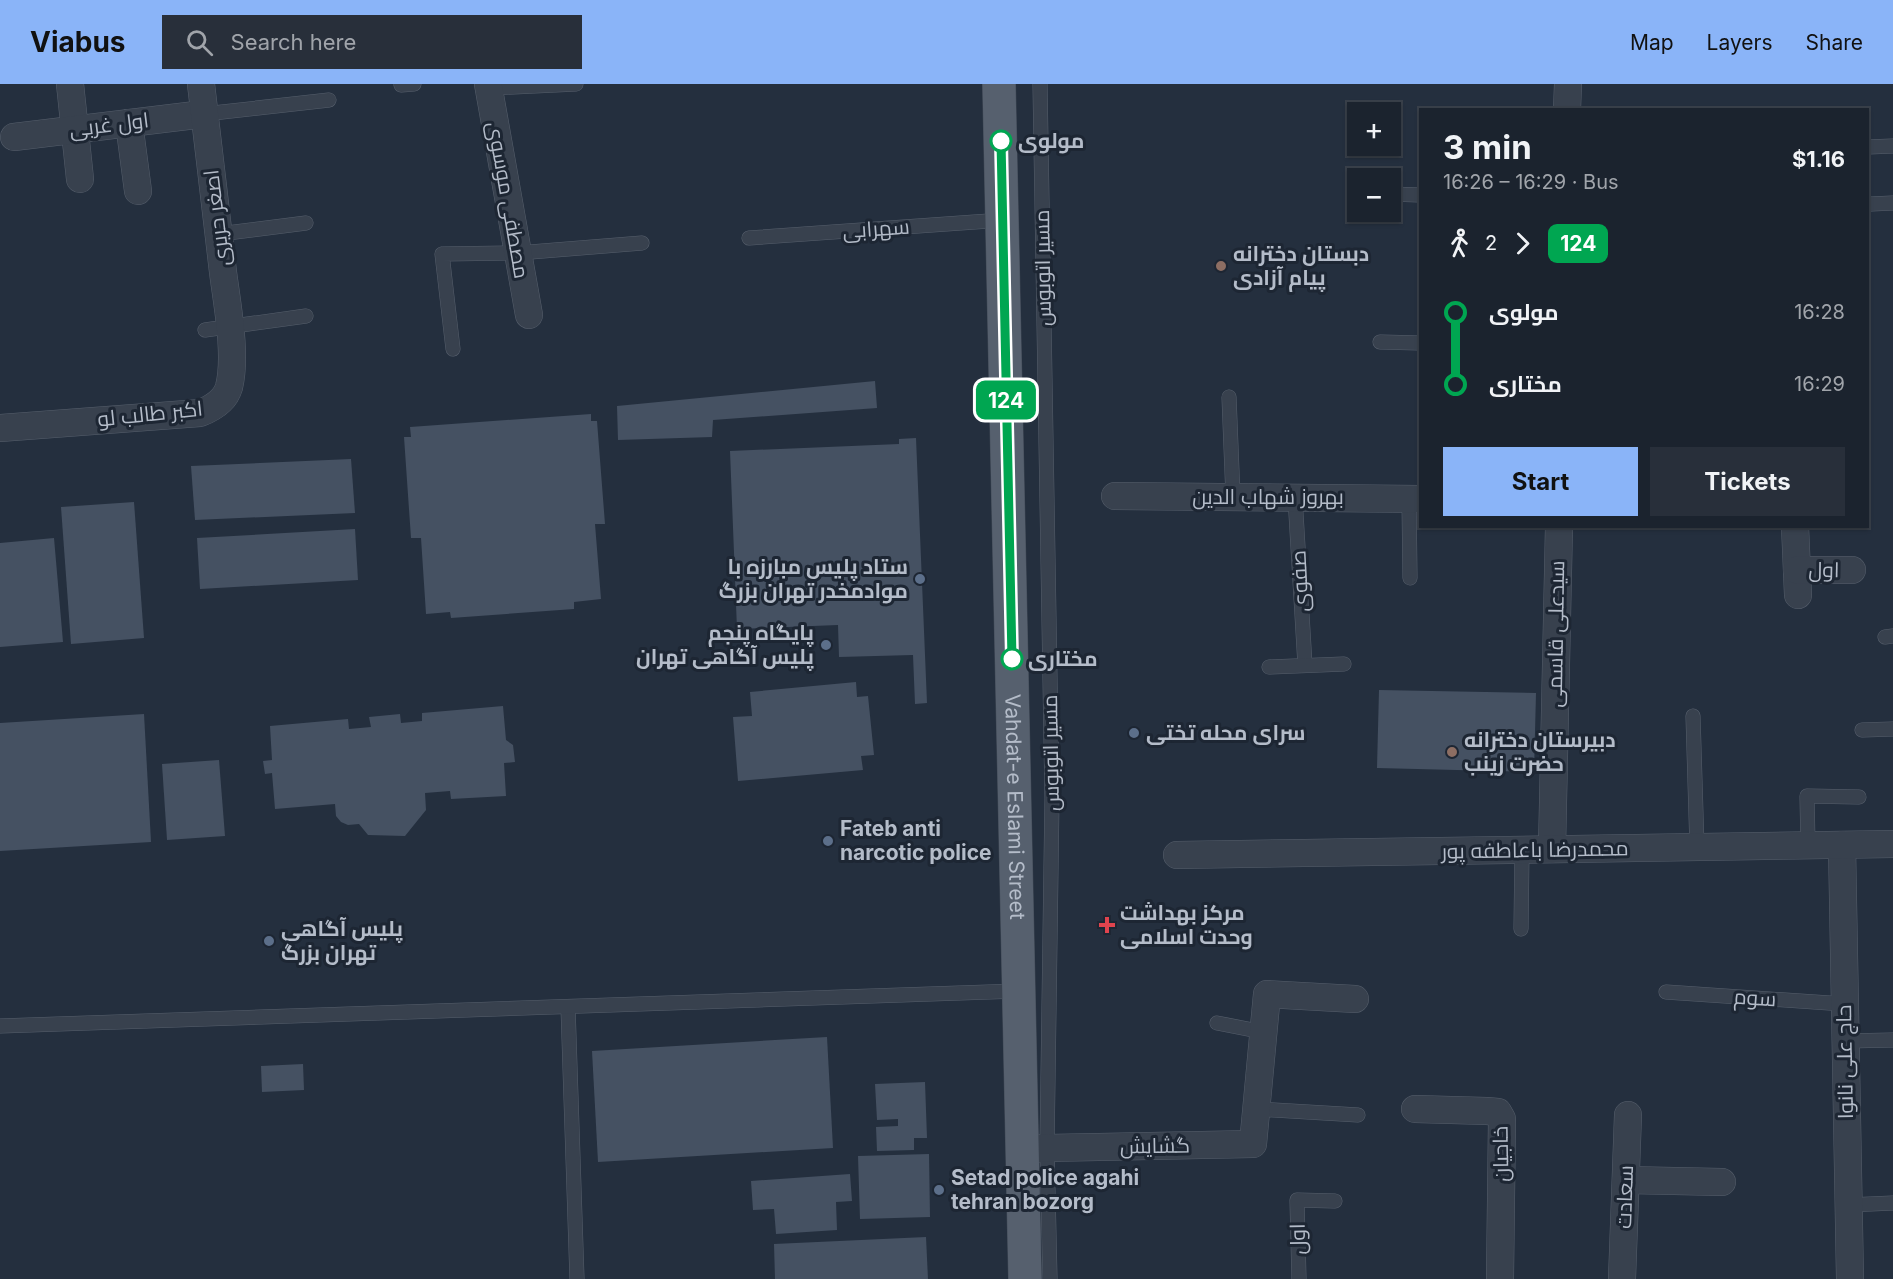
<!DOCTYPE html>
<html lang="en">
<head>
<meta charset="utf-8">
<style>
  body { margin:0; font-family:Inter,Cairo,sans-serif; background:#282f3a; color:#f1f3f6; height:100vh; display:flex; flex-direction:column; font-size:22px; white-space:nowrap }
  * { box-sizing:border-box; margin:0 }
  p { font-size:20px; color:#a0a4aa }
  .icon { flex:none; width:33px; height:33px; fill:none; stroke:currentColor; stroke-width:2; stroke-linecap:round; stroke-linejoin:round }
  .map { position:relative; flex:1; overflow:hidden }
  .side { position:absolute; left:1419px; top:24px; width:450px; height:420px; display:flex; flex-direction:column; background:#1b232e; border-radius:0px; box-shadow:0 2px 4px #0004,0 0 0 2px #39404a }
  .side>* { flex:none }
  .badge { padding:0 12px; border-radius:9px; font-size:21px; line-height:39px }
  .buttons { position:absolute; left:1347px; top:18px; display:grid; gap:12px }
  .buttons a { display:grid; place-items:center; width:54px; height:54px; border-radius:0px; background:#1b232e; box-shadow:0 2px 4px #0004,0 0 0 2px #39404a; font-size:30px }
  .map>.badge { position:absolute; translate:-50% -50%; box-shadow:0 0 0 3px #fff }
  .legs { display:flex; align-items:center; gap:9px; height:66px; padding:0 24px; font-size:20px }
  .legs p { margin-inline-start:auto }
  .head { display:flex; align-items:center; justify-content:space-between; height:102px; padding:0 24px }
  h1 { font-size:33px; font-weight:700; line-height:45px }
  .primary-button { display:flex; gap:12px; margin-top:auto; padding:12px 24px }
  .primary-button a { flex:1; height:69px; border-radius:0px; background:#8ab4f8; color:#111; font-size:24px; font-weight:700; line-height:69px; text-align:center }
  .primary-button a+a { background:#282f3a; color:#f1f3f6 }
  ul { padding:0 24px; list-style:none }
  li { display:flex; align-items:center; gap:21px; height:72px; font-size:22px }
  li i { display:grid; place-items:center; width:9px; height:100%; margin:0 8px; background:currentColor }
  li i::after { content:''; width:15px; height:15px; margin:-8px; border:4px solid; border-radius:50%; background:#1b232e }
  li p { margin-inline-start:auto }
  li:first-child i { background:linear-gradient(#0000 50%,currentColor 0) }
  li:last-child i { background:linear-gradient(currentColor 50%,#0000 0) }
  header { display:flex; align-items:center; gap:36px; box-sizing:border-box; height:84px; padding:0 30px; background:#8ab4f8; color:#111 }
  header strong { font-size:28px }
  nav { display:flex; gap:33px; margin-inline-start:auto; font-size:21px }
  .search { width:420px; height:54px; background:#282f3a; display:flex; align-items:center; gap:15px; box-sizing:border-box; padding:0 21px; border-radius:0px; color:#a0a4aa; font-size:22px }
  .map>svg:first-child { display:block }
  .building { fill:#455162 }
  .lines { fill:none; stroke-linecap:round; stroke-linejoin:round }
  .service-casing { stroke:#565f6c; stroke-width:15 }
  .minor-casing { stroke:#565f6c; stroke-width:28 }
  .primary-casing { stroke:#414a57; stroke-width:34 }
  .service { stroke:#38414e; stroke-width:14 }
  .minor { stroke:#38414e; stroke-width:27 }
  .primary { stroke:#56606e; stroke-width:33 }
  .line-1-casing { stroke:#fff; stroke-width:14 }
  .line-1 { stroke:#00a651; stroke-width:9 }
  .stop-1-dot { fill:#fff; stroke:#00a651; stroke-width:3 }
  .education-dot { fill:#8d6e63; stroke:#1d2633; stroke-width:2 }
  .service-dot { fill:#5c6f8a; stroke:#1d2633; stroke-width:2 }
  .health-dot { fill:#e0444e; stroke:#1d2633; stroke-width:2 }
  .labels { text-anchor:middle; stroke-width:6; stroke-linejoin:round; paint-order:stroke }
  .street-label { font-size:21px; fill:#b4bcc9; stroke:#1d2633 }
  .stop-label { font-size:21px; font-weight:bold; fill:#b4bcc9; stroke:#1d2633; text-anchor:start }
  .poi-label { font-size:21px; font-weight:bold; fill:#b4bcc9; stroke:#1d2633; text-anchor:start }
</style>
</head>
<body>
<header>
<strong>Viabus</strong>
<div class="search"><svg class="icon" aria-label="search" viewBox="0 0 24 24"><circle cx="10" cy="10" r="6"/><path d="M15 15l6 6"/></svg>Search here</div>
<nav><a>Map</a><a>Layers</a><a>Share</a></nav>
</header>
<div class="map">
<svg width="1893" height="1195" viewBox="0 0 1893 1195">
  <rect width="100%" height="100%" fill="#242f3e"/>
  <g class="building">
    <polygon points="875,297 877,324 713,336 712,353 618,356 617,322"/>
    <polygon points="591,330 591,337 597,337 605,440 595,440 601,515 574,518 574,525 451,534 450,528 426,530 421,454 411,454 404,353 411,353 410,343"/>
    <polygon points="916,354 927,619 915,620 913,571 839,573 838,541 737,545 730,367 899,360 899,355"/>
    <polygon points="351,375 355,429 195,436 191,382"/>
    <polygon points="134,418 144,554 71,560 61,423"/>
    <polygon points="355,445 358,496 200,505 197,454"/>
    <polygon points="54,454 63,558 0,563 0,459"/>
    <polygon points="856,598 857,613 868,612 874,671 861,672 863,686 738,697 733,633 752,632 750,608"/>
    <polygon points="1379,606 1536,609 1534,688 1377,684"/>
    <polygon points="503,622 506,656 513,661 515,678 504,679 506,712 451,715 450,707 425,709 426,726 405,752 368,751 359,740 348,741 341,738 336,732 335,720 275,725 272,689 265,690 263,677 272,676 270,642 348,635 349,645 371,643 369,633 400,630 401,639 422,637 422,629"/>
    <polygon points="144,630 151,758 0,767 0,639"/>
    <polygon points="219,676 225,752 167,756 162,680"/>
    <polygon points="827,953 833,1064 598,1078 592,967"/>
    <polygon points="303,980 304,1006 262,1008 261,982"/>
    <polygon points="925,998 927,1054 914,1054 914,1066 877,1067 876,1043 898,1042 898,1035 877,1036 875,1000"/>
    <polygon points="929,1070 930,1133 860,1135 858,1072"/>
    <polygon points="850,1090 852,1117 836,1118 837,1146 776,1150 774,1125 753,1126 751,1097"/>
    <polygon points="926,1153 928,1195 775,1195 774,1160"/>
  </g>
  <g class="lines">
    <defs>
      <g id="service">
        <polyline points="1040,0 1052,714 1047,1064 1050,1195"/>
        <polyline points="401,1 414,0"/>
        <polyline points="489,4 576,0"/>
        <polyline points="204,30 329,16"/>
        <polyline points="1868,63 1893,62"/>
        <polyline points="1390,110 1420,111"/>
        <polyline points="1871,120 1893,119"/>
        <polyline points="219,150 306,139"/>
        <polyline points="749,154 1003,136"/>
        <polyline points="205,246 306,232"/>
        <polyline points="1380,258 1420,259"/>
        <polyline points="453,265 442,170 518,169 642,159"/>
        <polyline points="1229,313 1233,413"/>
        <polyline points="1295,413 1305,581"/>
        <polyline points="1409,415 1410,494"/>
        <polyline points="1885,553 1893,552"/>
        <polyline points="1269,583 1344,580"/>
        <polyline points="1693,632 1697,763"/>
        <polyline points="1862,646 1893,645"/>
        <polyline points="1808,761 1807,712 1859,713"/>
        <polyline points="1521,845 1522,766"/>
        <polyline points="1666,908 1844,920"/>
        <polyline points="568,923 577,1195"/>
        <polyline points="1217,939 1263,948"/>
        <polyline points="0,942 1019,907"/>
        <polyline points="1845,957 1893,956"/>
        <polyline points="1256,1025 1358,1031"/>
        <polyline points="1848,1121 1893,1119"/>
        <polyline points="1299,1195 1297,1116 1335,1117"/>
      </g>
      <g id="minor">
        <polyline points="70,0 80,95"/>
        <polyline points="488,0 529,231"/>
        <polyline points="1567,26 1568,0"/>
        <polyline points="129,39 138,107"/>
        <polyline points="14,53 204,30"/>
        <path d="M0,344l200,-15c13,-5 25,-12 29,-26 8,-32 -2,-83 -6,-115 -7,-63 -15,-125 -22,-188"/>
        <polyline points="1115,412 1420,415"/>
        <polyline points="1795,442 1798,511"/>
        <polyline points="1797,486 1852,486"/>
        <polyline points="1842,761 1850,1195"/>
        <polyline points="1552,765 1559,442"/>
        <polyline points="1177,771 1893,760"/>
        <polyline points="1415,1025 1487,1027 1498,1028 1502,1035 1500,1195"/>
        <polyline points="1022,1066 1047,1064 1253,1060 1267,910 1355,915"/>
        <polyline points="1626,1096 1722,1098"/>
        <polyline points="1622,1195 1628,1031"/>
      </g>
      <g id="primary">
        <path id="s1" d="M999,0l26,1195"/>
      </g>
    </defs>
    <use href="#service" class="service-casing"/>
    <use href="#minor" class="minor-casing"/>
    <use href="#primary" class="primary-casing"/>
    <use href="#service" class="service"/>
    <use href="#minor" class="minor"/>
    <use href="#primary" class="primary"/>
  </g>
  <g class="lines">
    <defs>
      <polyline id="line-1" points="1001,57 1012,575"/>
    </defs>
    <use href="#line-1" class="line-1-casing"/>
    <use href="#line-1" class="line-1"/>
  </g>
  <g class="stop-1-dot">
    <circle cx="1001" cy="57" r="10"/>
    <circle cx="1012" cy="575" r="10"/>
  </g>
  <g class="education-dot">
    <circle cx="1221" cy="182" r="6"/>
    <circle cx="1452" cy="668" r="6"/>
  </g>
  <g class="service-dot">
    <circle cx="920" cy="495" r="6"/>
    <circle cx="826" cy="561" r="6"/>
    <circle cx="1134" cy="649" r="6"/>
    <circle cx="828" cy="757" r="6"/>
    <circle cx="269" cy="857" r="6"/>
    <circle cx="939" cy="1106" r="6"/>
  </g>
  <path class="health-dot" d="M1104 832h6v6h6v6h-6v6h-6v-6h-6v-6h6z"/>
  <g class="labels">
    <g class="street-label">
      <text transform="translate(109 41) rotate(-7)" y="7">اول غربی</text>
      <text transform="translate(508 116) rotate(80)" y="7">مصطفی موسوی</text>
      <text transform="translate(217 134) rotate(-97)" y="7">اصغر حریری</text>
      <text transform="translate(876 145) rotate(-4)" y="7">سهرابی</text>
      <text transform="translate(1043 184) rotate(-91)" y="7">مسیر اتوبوس</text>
      <text transform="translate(150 330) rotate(-6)" y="7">اکبر طالب لو</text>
      <text x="1268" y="420">بهروز شهاب الدین</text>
      <text transform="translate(1824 486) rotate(1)" y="7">اول</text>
      <text transform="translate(1300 497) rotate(-93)" y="7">صفوی</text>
      <text transform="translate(1556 550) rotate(-89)" y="7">سیدعلی قاسمی</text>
      <text transform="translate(1051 669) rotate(-91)" y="7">مسیر اتوبوس</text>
      <text dy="7" stroke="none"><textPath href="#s1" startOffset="723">Vahdat-e Eslami Street</textPath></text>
      <text transform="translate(1535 766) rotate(-1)" y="7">محمدرضا باعاطفه پور</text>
      <text transform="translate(1755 914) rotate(4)" y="7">سوم</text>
      <text transform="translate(1845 978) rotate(-91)" y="7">حاج علی نانوا</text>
      <text transform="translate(1155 1062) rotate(-1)" y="7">گشایش</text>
      <text transform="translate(1501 1070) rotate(-91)" y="7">خاجیان</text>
      <text transform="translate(1625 1113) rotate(-88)" y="7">سعادت</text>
      <text transform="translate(1298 1155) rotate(-91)" y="7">اول</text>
    </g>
    <g class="stop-label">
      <text x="1018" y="64">مولوی</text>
      <text x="1028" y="582">مختاری</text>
    </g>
    <g class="poi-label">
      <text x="1233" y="177">دبستان دخترانه<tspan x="1233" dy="24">پیام آزادی</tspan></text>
      <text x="908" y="490" text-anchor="end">ستاد پلیس مبارزه با<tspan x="908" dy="24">موادمخدر تهران بزرگ</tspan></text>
      <text x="814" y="556" text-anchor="end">پایگاه پنجم<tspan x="814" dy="24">پلیس آگاهی تهران</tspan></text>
      <text x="1146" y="656">سرای محله تختی</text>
      <text x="1464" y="663">دبیرستان دخترانه<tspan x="1464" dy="24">حضرت زینب</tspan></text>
      <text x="840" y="752">Fateb anti<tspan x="840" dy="24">narcotic police</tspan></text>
      <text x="1120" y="836">مرکز بهداشت<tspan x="1120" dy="24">وحدت اسلامی</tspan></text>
      <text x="281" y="852">پلیس آگاهی<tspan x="281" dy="24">تهران بزرگ</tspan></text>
      <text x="951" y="1101">Setad police agahi<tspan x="951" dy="24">tehran bozorg</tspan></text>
    </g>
  </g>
</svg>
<div class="buttons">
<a>+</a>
<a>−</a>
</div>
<b class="badge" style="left:1006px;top:316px;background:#00a651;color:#fff">124</b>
<section class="side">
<div class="head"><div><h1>3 min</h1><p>16:26 – 16:29 · Bus</p></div><b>$1.16</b></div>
<div class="legs"><svg class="icon" aria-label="walk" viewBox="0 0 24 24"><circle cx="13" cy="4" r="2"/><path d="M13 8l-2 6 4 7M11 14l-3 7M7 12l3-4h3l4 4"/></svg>2<svg class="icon" aria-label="forward" viewBox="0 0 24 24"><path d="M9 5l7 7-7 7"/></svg><b class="badge" style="background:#00a651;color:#fff">124</b></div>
<ul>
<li><i style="color:#00a651"></i><b>مولوی</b><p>16:28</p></li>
<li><i style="color:#00a651"></i><b>مختاری</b><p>16:29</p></li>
</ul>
<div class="primary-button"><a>Start</a><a>Tickets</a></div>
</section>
</div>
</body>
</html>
